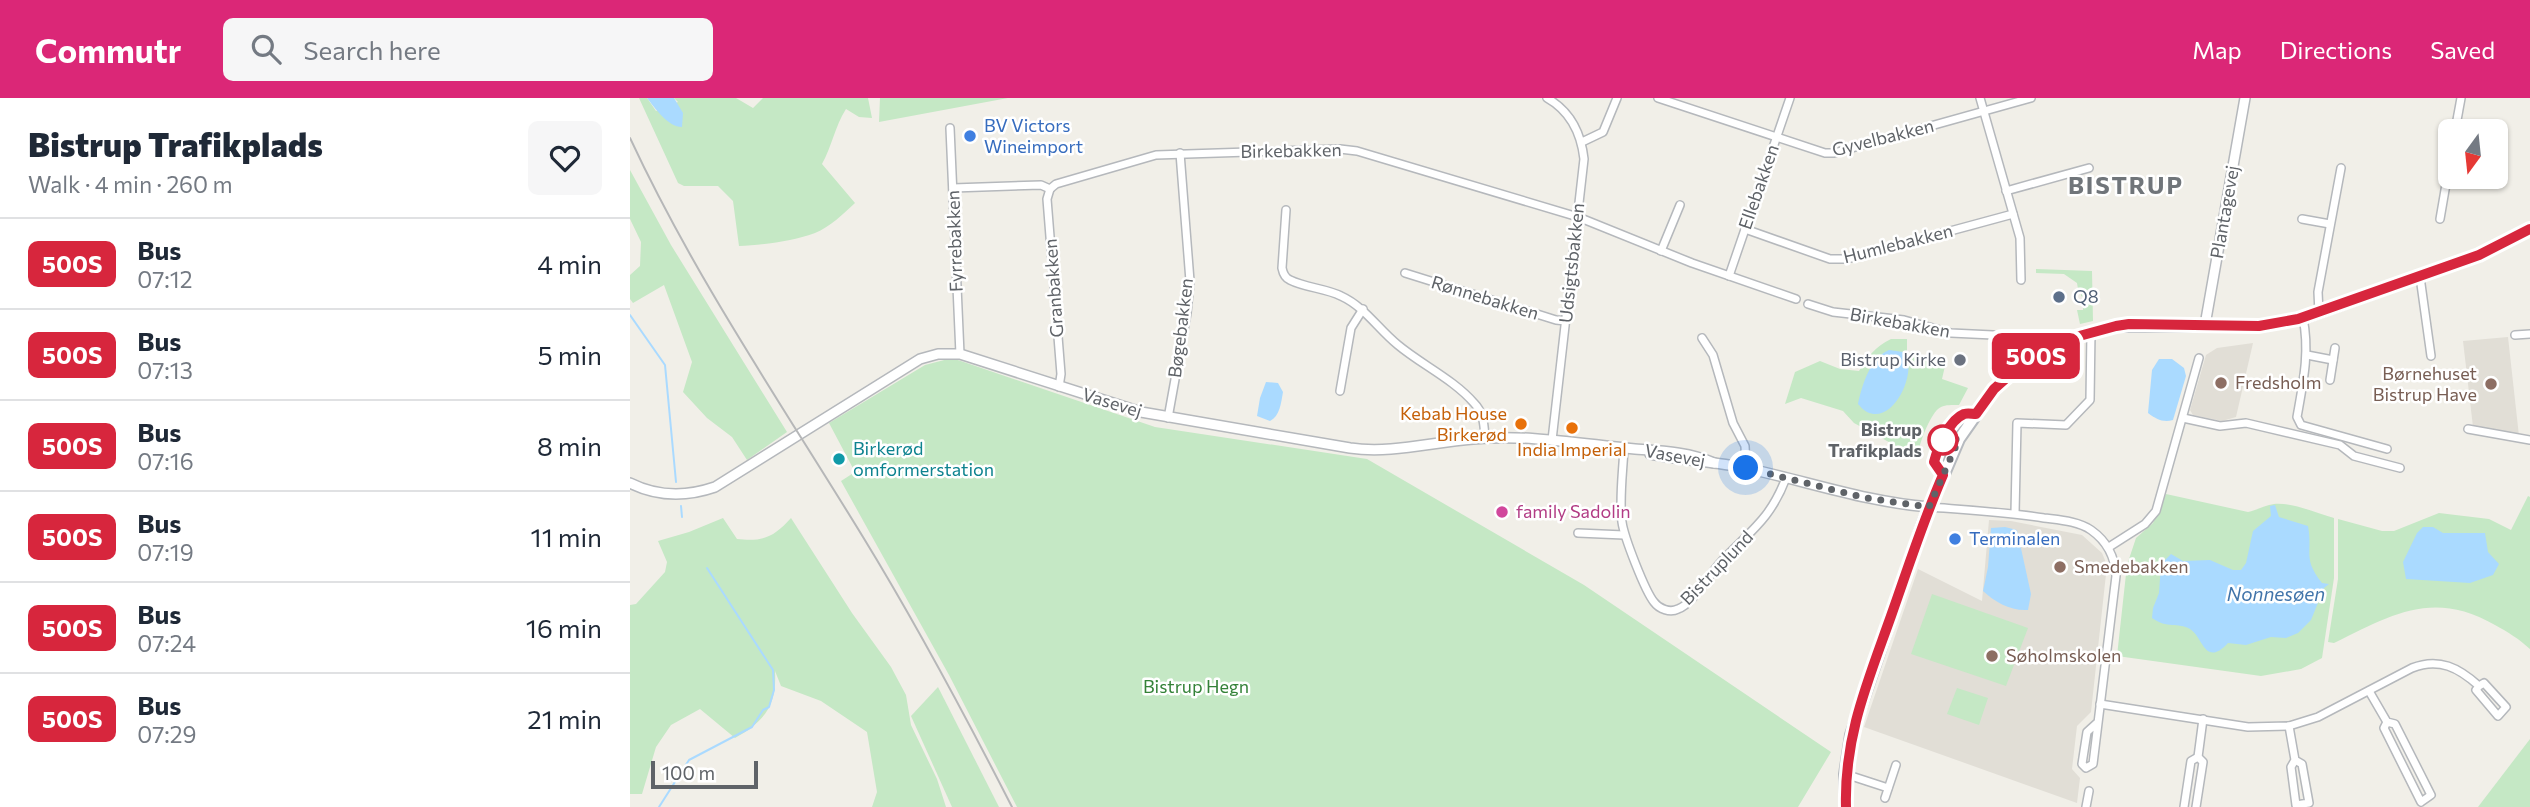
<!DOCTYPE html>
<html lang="en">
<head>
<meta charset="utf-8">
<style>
  body { margin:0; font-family:Commissioner,sans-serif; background:#f6f6f7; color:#1f2937; height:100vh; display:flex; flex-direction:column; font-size:26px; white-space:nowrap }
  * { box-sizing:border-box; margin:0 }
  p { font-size:23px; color:#747a83 }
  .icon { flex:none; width:38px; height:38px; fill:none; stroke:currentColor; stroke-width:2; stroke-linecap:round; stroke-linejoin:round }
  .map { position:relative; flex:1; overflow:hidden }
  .drawer { display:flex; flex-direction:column; background:#fff; width:630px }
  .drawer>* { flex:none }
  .badge { padding:0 14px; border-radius:10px; font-size:24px; line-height:46px }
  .needle { width:46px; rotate:195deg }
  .buttons { position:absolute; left:1808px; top:21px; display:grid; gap:14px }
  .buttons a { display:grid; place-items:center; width:70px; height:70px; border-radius:10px; background:#fff; box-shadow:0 2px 5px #0004; font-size:35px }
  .scale { position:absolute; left:21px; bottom:18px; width:107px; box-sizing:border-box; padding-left:7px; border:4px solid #5f6368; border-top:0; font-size:19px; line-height:24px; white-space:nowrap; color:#5f6368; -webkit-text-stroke:5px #fff; paint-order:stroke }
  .you { position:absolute; width:35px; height:35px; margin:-18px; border:5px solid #fff; border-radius:50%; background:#1a73e8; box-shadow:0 0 0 10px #1a73e833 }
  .map>.badge { position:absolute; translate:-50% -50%; box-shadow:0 0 0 4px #fff }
  .round { display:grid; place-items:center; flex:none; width:74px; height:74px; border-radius:10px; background:#f6f6f7 }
  .overview { display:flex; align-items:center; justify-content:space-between; height:119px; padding:0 28px }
  h1 { font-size:33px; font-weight:800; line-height:52px }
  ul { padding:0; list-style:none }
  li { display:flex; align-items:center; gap:21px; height:91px; padding:0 28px; border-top:2px solid #e0e1e3 }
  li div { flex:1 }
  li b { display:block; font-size:26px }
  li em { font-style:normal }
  li .badge { min-width:77px; font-weight:700; text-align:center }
  header { display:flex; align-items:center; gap:42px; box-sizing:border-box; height:98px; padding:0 35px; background:#db2777; color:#fff }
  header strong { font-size:33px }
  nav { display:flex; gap:38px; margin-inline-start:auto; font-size:24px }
  .search { width:490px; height:63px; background:#f6f6f7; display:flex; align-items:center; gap:18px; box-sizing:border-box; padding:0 24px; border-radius:10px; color:#747a83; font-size:26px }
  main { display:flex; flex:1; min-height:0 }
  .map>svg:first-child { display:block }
  .education { fill:#e1ded6 }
  .green { fill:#c5e8c5 }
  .water { fill:#aadaff }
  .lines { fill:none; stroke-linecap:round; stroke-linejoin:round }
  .stream { stroke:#aadaff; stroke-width:2 }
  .minor-casing { stroke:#b5b8bc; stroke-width:10 }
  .tertiary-casing { stroke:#b5b8bc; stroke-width:12 }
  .secondary-casing { stroke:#b6babf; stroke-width:14 }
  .minor { stroke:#fff; stroke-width:7 }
  .tertiary { stroke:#fff; stroke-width:9 }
  .secondary { stroke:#fff; stroke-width:10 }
  .tram { stroke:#b6b7b8; stroke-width:2 }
  .line-casing { stroke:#fff; stroke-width:16 }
  .line { stroke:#d7263d; stroke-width:10 }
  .walk { stroke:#5f6368; stroke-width:7; stroke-dasharray:0 12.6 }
  .shop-dot { fill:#3f7fe0; stroke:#fff; stroke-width:2.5 }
  .service-dot { fill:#5c6f8a; stroke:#fff; stroke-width:2.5 }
  .worship-dot { fill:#6b7280; stroke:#fff; stroke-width:2.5 }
  .education-dot { fill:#8d6e63; stroke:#fff; stroke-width:2.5 }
  .food-dot { fill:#e8710a; stroke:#fff; stroke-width:2.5 }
  .stop-dot { fill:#fff; stroke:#d7263d; stroke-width:3.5 }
  .culture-dot { fill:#0f9aa8; stroke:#fff; stroke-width:2.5 }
  .hotel-dot { fill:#d1479c; stroke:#fff; stroke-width:2.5 }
  .labels { text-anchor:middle; stroke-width:5; stroke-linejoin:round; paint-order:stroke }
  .shop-label { font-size:18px; fill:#366cbe; stroke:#fff; text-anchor:start }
  .street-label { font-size:18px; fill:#5f6368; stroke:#fff }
  .service-label { font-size:18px; fill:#4e5e75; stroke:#fff; text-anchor:start }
  .worship-label { font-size:18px; fill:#5b616d; stroke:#fff; text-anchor:end }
  .education-label { font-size:18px; fill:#785e54; stroke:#fff; text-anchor:start }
  .food-label { font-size:18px; fill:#c56008; stroke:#fff; text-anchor:end }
  .stop-label { font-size:18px; font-weight:bold; fill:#5f6368; stroke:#fff; text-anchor:end }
  .culture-label { font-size:18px; fill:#0d838f; stroke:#fff; text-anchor:start }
  .hotel-label { font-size:18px; fill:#b23c85; stroke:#fff; text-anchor:start }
  .park-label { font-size:18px; fill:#348238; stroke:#fff }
  .water-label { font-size:19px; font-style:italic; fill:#4174aa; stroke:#fff }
  .district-label { font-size:24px; font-weight:bold; letter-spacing:2px; fill:#70757a; stroke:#fff }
</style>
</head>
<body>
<header>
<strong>Commutr</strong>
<div class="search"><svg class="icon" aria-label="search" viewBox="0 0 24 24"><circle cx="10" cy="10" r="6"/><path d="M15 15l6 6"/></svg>Search here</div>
<nav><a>Map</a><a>Directions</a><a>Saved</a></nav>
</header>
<main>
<section class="drawer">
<div class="overview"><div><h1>Bistrup Trafikplads</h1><p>Walk · 4 min · 260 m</p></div><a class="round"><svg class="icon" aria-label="heart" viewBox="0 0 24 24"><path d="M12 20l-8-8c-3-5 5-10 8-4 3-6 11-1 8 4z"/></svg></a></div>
<ul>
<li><span class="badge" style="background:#d7263d;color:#fff">500S</span><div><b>Bus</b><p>07:12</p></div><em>4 min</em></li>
<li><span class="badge" style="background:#d7263d;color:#fff">500S</span><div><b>Bus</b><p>07:13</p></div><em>5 min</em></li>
<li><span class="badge" style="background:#d7263d;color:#fff">500S</span><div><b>Bus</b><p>07:16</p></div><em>8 min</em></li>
<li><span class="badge" style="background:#d7263d;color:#fff">500S</span><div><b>Bus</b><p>07:19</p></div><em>11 min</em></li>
<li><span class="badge" style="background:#d7263d;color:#fff">500S</span><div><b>Bus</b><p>07:24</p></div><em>16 min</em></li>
<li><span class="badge" style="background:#d7263d;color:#fff">500S</span><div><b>Bus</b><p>07:29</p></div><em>21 min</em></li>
</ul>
</section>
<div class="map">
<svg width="1900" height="709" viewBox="0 0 1900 709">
  <rect width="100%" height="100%" fill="#f1efe8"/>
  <g class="education">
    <polygon points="1878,239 1889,338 1843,329 1833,243"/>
    <polygon points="1623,245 1606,319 1592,323 1563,317 1560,312 1576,257 1587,250"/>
    <polygon points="1359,422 1381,423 1452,437 1472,455 1477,467 1461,614 1447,628 1442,671 1450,680 1447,705 1234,629 1288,471 1352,503"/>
  </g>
  <g class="green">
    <path d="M9,0h8l9,13 22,-9 -4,-4h62l17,10 10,-10h105l4,20 -13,-1 -13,-8c-11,17 -14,37 -24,55l33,39c-12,11 -25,24 -40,30 -21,8 -53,12 -76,13l-6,-45 -15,-15h-34l-6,-3z"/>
    <polygon points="250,0 378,0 249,24"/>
    <polygon points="0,72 41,147 157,334 117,362 102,339 77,320 53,294 62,264 34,187 3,205 0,201 0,177 10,168 11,144 0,121"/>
    <polygon points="1406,171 1462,173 1463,223 1450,226 1447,212 1453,212 1453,199 1451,198 1451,191 1448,191 1447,185 1434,176 1406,175"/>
    <path d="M1261,241h16v14l26,5 12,8 -3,13 26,9 -9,17c-6,0 -16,-1 -21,4 -8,7 -20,36 -20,47l-9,-3 -55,-30 -11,-12 -42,-13 -16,6 10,-32 25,-11 20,8 19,2c9,-15 16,-24 32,-32z"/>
    <polygon points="322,260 525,329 737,361 954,487 1201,654 1168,709 387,709 319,577 211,383 225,374 199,325 295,267"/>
    <path d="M1536,396l82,18c9,-2 17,-7 26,-8 18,-2 42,9 60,14v60l-12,80 -21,11 -40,7 -144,-20 10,-91 9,-27 17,-15z"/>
    <path d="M1898,398l2,1v152c-11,-10 -22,-17 -35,-24 -62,-36 -104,-10 -161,18l-6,-1 10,-63v-60l44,12h12l45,-18 50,6 22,11z"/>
    <path d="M93,420l14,21c26,3 37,-2 54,-21l61,95 39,54 15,28 5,30 26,54 9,28h-74l5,-15 -10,-60 -46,-31 -40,-15 -6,-15c2,34 -10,50 -40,67l-35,-29 -29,16 -15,22 -14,47h-12v-189l6,-1 29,-32 2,-10 -9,-21 31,-9z"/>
    <polygon points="1302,496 1398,530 1376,588 1281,556"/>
    <polygon points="308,589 369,709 322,709 281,618"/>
    <polygon points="1327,590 1358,600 1349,627 1317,616"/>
    <polygon points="1900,641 1900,709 1848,709"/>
  </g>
  <g class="water">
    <path d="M17,0h27l9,15 -1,14c-14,0 -27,-19 -35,-29z"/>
    <path d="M1259,252l14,2c0,1 5,9 5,10 4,20 -17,62 -41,50 -4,-2 -6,-5 -9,-8 4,-19 12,-46 31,-54z"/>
    <path d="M1529,261h13l12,9 2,8 -13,44c-10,3 -17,-1 -25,-7l4,-43z"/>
    <path d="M636,284l12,1 5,9c-2,11 -3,24 -13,29l-13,-5 3,-18z"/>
    <path d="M1645,407l4,12 29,9c5,27 -6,32 14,57l7,1 -5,4 -13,32 -13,13 -12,5 -15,-1 -25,8 -18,-2c-23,25 -25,-6 -38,-14 -12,-7 -23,0 -38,-11l1,-10 6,-15 2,-29 10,-10 12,7 27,-1 23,10h8l5,-7 7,-32 18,-15 -1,-10z"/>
    <path d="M1375,429l12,3 14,64 -3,16c-18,1 -33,-8 -45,-19l5,-24 3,-39z"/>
    <polygon points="1793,429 1803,429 1813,435 1855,435 1858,454 1869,466 1863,477 1840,485 1776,481 1773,464 1787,435"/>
  </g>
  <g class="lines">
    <g class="stream">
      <polyline points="0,217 35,267 46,384"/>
      <polyline points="51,408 52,419"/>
      <polyline points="29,709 59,662 122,629 133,612 139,609 144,592 143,572 77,470"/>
    </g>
    <defs>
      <g id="minor">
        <path d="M917,0c23,13 34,35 37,61l-32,281"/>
        <polyline points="1028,0 1195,55 1204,55 1401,0"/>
        <polyline points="1350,0 1390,140 1391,182"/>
        <polyline points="320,30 330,256"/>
        <polyline points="1825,33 1831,0"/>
        <polyline points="952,44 973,34 987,0"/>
        <polyline points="323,90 411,87 420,91 426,86 526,57 710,51 727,53 948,119 1062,165 1166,201"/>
        <polyline points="420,91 417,101 431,276 429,289"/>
        <polyline points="1376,93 1459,70"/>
        <path d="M656,112l-4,58c1,5 3,10 8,12 16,8 35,8 51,16 24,11 37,33 57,49 24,20 55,34 76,58 10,10 10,22 11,35"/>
        <polyline points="1672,121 1700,126"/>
        <polyline points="1810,121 1820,63"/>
        <polyline points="1115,131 1200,161 1217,161 1383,116"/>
        <polyline points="1031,153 1050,107"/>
        <polyline points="775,175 926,222 936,223"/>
        <polyline points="1099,178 1160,0"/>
        <polyline points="1790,179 1801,258"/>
        <polyline points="1178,206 1203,214 1274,222 1321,235 1363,237 1372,240 1392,266"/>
        <polyline points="1689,215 1688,194 1711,70"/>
        <path d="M1673,220c7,34 0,65 -6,99l4,8 86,24"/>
        <polyline points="1885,237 1900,236"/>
        <polyline points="1072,240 1083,257 1103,325 1115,348 1116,370"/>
        <polyline points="1677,257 1703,262"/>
        <polyline points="1700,282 1705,250"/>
        <polyline points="710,293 721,230 733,211"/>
        <polyline points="538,320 557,215 560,183 550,55"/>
        <polyline points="1553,320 1590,328 1616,325 1710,347 1724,358 1770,370"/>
        <polyline points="1838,331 1900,342"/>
        <path d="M994,349c-1,25 -5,51 -2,75 2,15 23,69 32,80 5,7 16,11 24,7 15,-5 31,-35 43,-47 29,-31 49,-42 65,-84"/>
        <path d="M1299,409c39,3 77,5 115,11 15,2 34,3 47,12 17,12 24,27 25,46l-23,188 -7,4 -4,-4 5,-32 11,-10"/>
        <polyline points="1385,415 1387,325 1436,327 1460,302 1461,233"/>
        <polyline points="948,435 994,437"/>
        <polyline points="1479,449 1515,426 1526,413 1569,260"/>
        <polyline points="1739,593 1757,624 1754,630 1791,704 1801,697 1765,626 1757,624"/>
        <path d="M1470,606l148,23 41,-1 29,-9 94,-49c27,-11 47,0 67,18l5,-3 22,24 -8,9 -22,-26 3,-4"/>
        <polyline points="1659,628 1665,662 1661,669 1666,707 1679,705 1672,666 1665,662"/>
        <polyline points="1215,676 1258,690"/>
        <polyline points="1255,700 1266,667"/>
        <polyline points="1456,709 1459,693"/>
        <polyline points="1554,709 1561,663 1568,659"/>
        <polyline points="1566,709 1573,664 1568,659 1573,621"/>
      </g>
      <g id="tertiary">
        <polyline points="1575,227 1615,0"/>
        <path d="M1020,356c32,7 64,7 95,14 62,13 121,34 184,39"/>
        <path d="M0,385c28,14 56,14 85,4l205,-128 18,-5h22l181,58 209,36c41,6 82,-6 123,-9 54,-5 109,5 162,10 27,2 54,3 79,14"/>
      </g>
      <polyline id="secondary" points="1216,709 1215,676 1221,637 1293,425 1329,341 1364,291 1392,266 1442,240 1486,228 1629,228 1673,220 1849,157 1900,131"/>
    </defs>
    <use href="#minor" class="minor-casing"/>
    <use href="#tertiary" class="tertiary-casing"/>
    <use href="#secondary" class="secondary-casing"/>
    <use href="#minor" class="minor"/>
    <use href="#tertiary" class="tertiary"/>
    <use href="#secondary" class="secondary"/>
    <path class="tram" d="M0,40c65,140 153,268 233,399 54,88 102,178 149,270"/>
  </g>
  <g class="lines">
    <defs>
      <path id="line" d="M1216,709c-2,-71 22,-126 45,-191 17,-48 32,-95 52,-141l-9,-13c4,-15 15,-42 30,-48 4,-1 8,0 12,0l18,-25 28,-25 50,-26 44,-12 13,-2 130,2 39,-7 181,-64 51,-26"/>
    </defs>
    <use href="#line" class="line-casing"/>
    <use href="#line" class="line"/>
    <polyline class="walk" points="1116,370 1236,400 1299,409 1329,341 1313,342"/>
  </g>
  <g class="shop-dot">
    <circle cx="340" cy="38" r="7"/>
    <circle cx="1325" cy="441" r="7"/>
  </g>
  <circle class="service-dot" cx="1429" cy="199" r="7"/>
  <circle class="worship-dot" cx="1330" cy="262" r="7"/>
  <g class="education-dot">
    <circle cx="1591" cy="285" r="7"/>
    <circle cx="1861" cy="286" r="7"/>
    <circle cx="1430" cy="469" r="7"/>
    <circle cx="1362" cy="558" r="7"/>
  </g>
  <g class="food-dot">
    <circle cx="891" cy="326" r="7"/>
    <circle cx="942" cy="330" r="7"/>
  </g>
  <circle class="stop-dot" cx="1313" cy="342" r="14"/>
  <circle class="culture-dot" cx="209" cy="361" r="7"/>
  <circle class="hotel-dot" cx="872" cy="414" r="7"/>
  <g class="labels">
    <g class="shop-label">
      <text x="354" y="34">BV Victors<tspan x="354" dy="21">Wineimport</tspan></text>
      <text x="1339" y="447">Terminalen</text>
    </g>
    <g class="street-label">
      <text transform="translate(1253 40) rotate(-14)" y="6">Gyvelbakken</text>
      <text transform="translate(661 53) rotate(-1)" y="6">Birkebakken</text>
      <text transform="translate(1129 89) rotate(-71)" y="6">Ellebakken</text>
      <text transform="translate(1595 114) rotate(-80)" y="6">Plantagevej</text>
      <text transform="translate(325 143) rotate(-92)" y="6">Fyrrebakken</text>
      <text transform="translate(1268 146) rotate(-14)" y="6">Humlebakken</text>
      <text transform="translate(942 165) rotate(-84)" y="6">Udsigtsbakken</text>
      <text transform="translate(424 190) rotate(-94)" y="6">Granbakken</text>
      <text transform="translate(855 200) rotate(17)" y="6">Rønnebakken</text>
      <text transform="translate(1270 225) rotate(10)" y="6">Birkebakken</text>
      <text transform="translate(551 230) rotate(-83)" y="6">Bøgebakken</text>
      <text transform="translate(482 305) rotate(17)" y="6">Vasevej</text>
      <text transform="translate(1045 358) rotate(10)" y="6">Vasevej</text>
      <text transform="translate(1087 470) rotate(-46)" y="6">Bistruplund</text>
    </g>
    <g class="service-label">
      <text x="1443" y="205">Q8</text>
    </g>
    <g class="worship-label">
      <text x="1316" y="268">Bistrup Kirke</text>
    </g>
    <g class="education-label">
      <text x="1847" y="282" text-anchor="end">Børnehuset<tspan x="1847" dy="21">Bistrup Have</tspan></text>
      <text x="1605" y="291">Fredsholm</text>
      <text x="1444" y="475">Smedebakken</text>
      <text x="1376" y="564">Søholmskolen</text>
    </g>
    <g class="food-label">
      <text x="877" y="322">Kebab House<tspan x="877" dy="21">Birkerød</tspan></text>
      <text x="942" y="358" text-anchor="middle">India Imperial</text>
    </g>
    <g class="stop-label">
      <text x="1292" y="338">Bistrup<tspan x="1292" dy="21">Trafikplads</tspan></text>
    </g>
    <g class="culture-label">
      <text x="223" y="357">Birkerød<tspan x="223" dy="21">omformerstation</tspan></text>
    </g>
    <g class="hotel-label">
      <text x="886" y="420">family Sadolin</text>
    </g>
    <g class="park-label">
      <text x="566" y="595">Bistrup Hegn</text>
    </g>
    <g class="water-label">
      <text x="1646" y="503">Nonnesøen</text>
    </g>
    <g class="district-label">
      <text x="1496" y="96">BISTRUP</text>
    </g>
  </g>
</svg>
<div class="buttons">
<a><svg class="needle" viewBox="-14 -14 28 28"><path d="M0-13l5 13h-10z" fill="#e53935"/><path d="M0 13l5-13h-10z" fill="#747a83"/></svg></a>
</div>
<div class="scale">100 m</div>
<div class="you" style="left:1116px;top:370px"></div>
<b class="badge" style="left:1406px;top:258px;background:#d7263d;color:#fff">500S</b>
</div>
</main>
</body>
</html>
